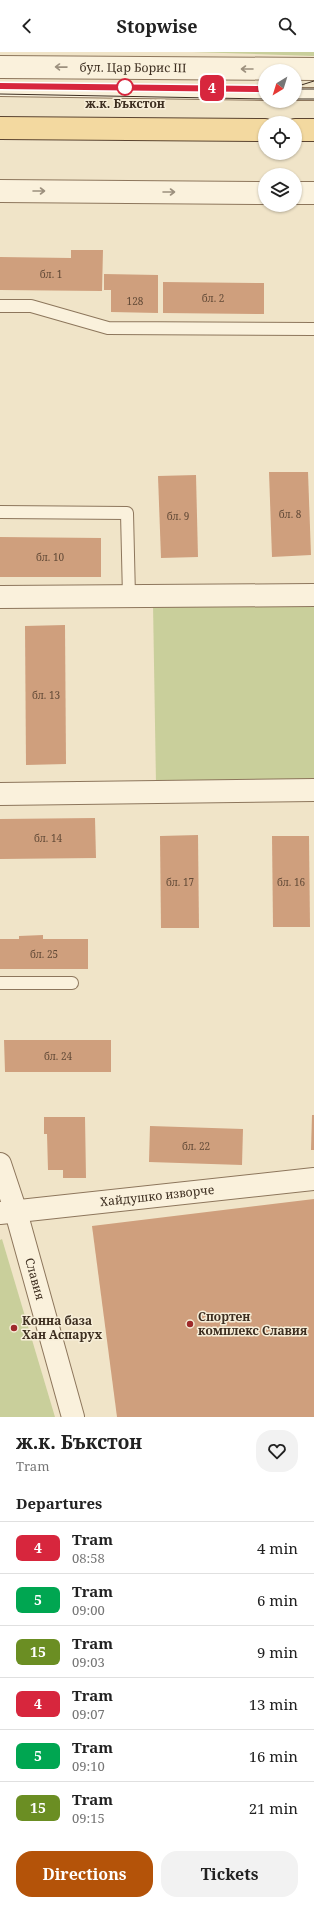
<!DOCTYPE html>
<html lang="en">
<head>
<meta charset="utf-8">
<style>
  body { margin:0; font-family:"Noto Serif",serif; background:#f2f2f2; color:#222; height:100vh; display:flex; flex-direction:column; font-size:15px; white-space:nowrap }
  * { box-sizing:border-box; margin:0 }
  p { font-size:13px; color:#767676 }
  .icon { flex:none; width:22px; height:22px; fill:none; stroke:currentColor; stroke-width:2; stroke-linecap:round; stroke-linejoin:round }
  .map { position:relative; height:1365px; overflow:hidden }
  .side { display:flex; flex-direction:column; background:#fff; flex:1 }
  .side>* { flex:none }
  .badge { padding:0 8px; border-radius:6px; font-size:14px; line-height:26px }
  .needle { width:26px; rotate:218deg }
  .fabs { position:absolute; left:258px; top:12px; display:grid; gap:8px }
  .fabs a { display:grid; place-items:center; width:44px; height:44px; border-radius:50%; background:#fff; box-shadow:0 1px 3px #0004; font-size:20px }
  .map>.badge { position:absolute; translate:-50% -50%; box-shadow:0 0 0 2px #fff }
  h2 { padding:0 16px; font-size:15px; line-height:36px }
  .round { display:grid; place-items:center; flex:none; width:42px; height:42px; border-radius:16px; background:#f2f2f2 }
  .summary { display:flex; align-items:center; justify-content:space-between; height:68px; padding:0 16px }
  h1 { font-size:19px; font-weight:700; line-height:30px }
  .cta { display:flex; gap:8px; margin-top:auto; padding:8px 16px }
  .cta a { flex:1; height:46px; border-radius:16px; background:#b45309; color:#fff; font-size:16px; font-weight:700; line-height:46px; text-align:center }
  .cta a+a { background:#f2f2f2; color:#222 }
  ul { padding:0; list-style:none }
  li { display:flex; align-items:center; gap:12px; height:52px; padding:0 16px; border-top:1px solid #e0e0e0 }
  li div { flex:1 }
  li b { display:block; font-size:15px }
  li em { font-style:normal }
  li .badge { min-width:44px; font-weight:700; text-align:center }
  header { display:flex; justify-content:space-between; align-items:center; height:52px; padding:0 16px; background:#fff; font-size:18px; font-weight:700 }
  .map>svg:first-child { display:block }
  .green { fill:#c9cf9b }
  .building { fill:#cf9f7d }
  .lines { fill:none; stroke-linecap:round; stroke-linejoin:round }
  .lane-casing { stroke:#8d765c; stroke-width:14 }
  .street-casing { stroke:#8d765c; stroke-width:24 }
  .primary-casing { stroke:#5b4430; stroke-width:24 }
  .lane { stroke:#faf1dc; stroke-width:12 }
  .street { stroke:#faf1dc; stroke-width:22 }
  .primary { stroke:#f3d9a0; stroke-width:22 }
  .tram { stroke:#3d2e20; stroke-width:1 }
  .oneway { stroke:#9c907e }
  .line-casing { stroke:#fff; stroke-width:9 }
  .line { stroke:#d7263d; stroke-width:6 }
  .stop-dot { fill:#fff; stroke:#d7263d; stroke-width:2 }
  .poi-dot { fill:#9e2a2b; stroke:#f7eed8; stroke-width:1.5 }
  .labels { text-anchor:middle; stroke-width:3; stroke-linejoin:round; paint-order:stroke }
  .number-label { font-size:10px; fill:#624a37 }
  .street-label { font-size:12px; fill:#3d2e20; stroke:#f7eed8 }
  .stop-label { font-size:12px; font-weight:bold; fill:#3d2e20; stroke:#f7eed8 }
  .poi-label { font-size:12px; font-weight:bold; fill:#3d2e20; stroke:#f7eed8; text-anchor:start }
</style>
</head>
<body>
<header><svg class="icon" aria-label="back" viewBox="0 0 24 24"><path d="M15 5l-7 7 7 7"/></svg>Stopwise<svg class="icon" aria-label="search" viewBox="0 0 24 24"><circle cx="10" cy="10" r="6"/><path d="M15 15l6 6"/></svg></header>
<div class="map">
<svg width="314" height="1365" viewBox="0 0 314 1365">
  <rect width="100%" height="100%" fill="#f0e4c8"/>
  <g class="green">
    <polygon points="192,0 314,0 314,4"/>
    <polygon points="314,549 314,729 156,732 153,552"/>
    <polygon points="2,1187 55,1365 0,1365 0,1188"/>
  </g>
  <g class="building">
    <polygon points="71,198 103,198 102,239 0,238 0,205 71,206"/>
    <polygon points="104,222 158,223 158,261 111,260 111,238 104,238"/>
    <polygon points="163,230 264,231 264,262 163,261"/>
    <polygon points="269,420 308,420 311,503 272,505"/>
    <polygon points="196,423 198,505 161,506 158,424"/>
    <polygon points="0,485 101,486 101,525 0,525"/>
    <polygon points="65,573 66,712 26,713 25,574"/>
    <polygon points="95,766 96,806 0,807 0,767"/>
    <polygon points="198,783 199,876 161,876 160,784"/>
    <polygon points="272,784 309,784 310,875 273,875"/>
    <polygon points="43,883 43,887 88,887 88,917 0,917 0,887 19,887 19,884"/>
    <polygon points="4,988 111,988 111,1020 5,1020"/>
    <polygon points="312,1063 314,1063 314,1098 311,1098"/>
    <polygon points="44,1065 85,1065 86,1126 63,1126 63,1118 48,1118 47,1082 44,1082"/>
    <polygon points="150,1074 243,1077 242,1113 149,1110"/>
    <polygon points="314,1147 314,1365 117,1365 92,1174"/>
  </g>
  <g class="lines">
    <defs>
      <g id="lane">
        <polyline points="0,38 265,42"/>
        <polyline points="295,42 314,42"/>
        <polyline points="0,254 31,254 108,276 314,277"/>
        <polyline points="0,460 127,461 129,545"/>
        <polyline points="0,931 72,931"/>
      </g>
      <g id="street">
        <path id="s1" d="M0,15l314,2"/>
        <polyline points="0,139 265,141"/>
        <polyline points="295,141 314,141"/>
        <polyline points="0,545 314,543"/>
        <polyline points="0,742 314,738"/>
        <path id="s2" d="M0,1112l16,48 57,205"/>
        <path id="s3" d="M0,1161l314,-34"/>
      </g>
      <g id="primary">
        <polyline points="0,76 265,78"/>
        <polyline points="295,78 314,78"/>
      </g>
    </defs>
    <use href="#lane" class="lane-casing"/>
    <use href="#street" class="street-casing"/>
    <use href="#primary" class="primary-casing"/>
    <use href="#lane" class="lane"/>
    <use href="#street" class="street"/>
    <use href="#primary" class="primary"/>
    <g class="tram">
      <polyline points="0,34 265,37"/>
      <polyline points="295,35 314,29"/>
      <polyline points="296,37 314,37"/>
      <polyline points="0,42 265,47"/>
      <polyline points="295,47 314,47"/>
    </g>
  </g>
  <defs><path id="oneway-shaft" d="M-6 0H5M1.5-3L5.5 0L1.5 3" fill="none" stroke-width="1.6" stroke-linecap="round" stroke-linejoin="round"/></defs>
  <g class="oneway">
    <use href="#oneway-shaft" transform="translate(61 15) rotate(-179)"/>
    <use href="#oneway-shaft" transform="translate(247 17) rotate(-180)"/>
    <use href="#oneway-shaft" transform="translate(39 139)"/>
    <use href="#oneway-shaft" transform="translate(169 140)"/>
  </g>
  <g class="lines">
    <defs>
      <polyline id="line" points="0,34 265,37"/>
    </defs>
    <use href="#line" class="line-casing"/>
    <use href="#line" class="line"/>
  </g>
  <circle class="stop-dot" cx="125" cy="35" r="8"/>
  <g class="poi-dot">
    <circle cx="190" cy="1272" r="4"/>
    <circle cx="14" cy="1276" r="4"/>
  </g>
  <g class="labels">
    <g class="number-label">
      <text x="51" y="226">бл. 1</text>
      <text x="213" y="250">бл. 2</text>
      <text x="135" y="253">128</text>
      <text x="290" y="466">бл. 8</text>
      <text x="178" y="468">бл. 9</text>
      <text x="50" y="509">бл. 10</text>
      <text x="46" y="647">бл. 13</text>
      <text x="48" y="790">бл. 14</text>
      <text x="180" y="834">бл. 17</text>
      <text x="291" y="834">бл. 16</text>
      <text x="44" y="906">бл. 25</text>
      <text x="58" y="1008">бл. 24</text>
      <text x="196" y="1098">бл. 22</text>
    </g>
    <g class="street-label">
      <text dy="4" stroke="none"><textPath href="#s1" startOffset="133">бул. Цар Борис III</textPath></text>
      <text dy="4" stroke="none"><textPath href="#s3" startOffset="158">Хайдушко изворче</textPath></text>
      <text dy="4" stroke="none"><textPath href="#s2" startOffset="120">Славия</textPath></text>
    </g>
    <g class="stop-label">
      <text x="125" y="56">ж.к. Бъкстон</text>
    </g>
    <g class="poi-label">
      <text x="198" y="1269">Спортен<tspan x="198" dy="14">комплекс Славия</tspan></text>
      <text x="22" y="1273">Конна база<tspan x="22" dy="14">Хан Аспарух</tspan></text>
    </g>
  </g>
</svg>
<div class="fabs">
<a><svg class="needle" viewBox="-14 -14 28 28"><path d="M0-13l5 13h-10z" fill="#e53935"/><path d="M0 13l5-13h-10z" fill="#767676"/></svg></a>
<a><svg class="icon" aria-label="locate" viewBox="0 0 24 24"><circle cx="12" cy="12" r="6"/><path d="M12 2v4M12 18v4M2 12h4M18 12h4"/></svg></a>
<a><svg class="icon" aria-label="layers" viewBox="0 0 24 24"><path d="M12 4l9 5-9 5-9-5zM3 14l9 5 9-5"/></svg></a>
</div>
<b class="badge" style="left:212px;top:36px;background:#d7263d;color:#fff">4</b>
</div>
<section class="side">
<div class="summary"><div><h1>ж.к. Бъкстон</h1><p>Tram</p></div><a class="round"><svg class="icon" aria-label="heart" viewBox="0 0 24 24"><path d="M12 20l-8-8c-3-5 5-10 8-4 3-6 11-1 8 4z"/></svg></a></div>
<h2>Departures</h2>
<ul>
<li><span class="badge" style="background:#d7263d;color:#fff">4</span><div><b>Tram</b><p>08:58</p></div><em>4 min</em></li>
<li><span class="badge" style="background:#00a651;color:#fff">5</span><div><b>Tram</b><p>09:00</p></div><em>6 min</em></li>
<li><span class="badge" style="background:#6b8e23;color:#fff">15</span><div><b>Tram</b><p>09:03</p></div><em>9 min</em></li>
<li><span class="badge" style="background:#d7263d;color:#fff">4</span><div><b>Tram</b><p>09:07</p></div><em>13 min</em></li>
<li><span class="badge" style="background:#00a651;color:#fff">5</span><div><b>Tram</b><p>09:10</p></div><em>16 min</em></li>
<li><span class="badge" style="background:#6b8e23;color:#fff">15</span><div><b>Tram</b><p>09:15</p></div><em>21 min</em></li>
</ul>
<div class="cta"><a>Directions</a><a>Tickets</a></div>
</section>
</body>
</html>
